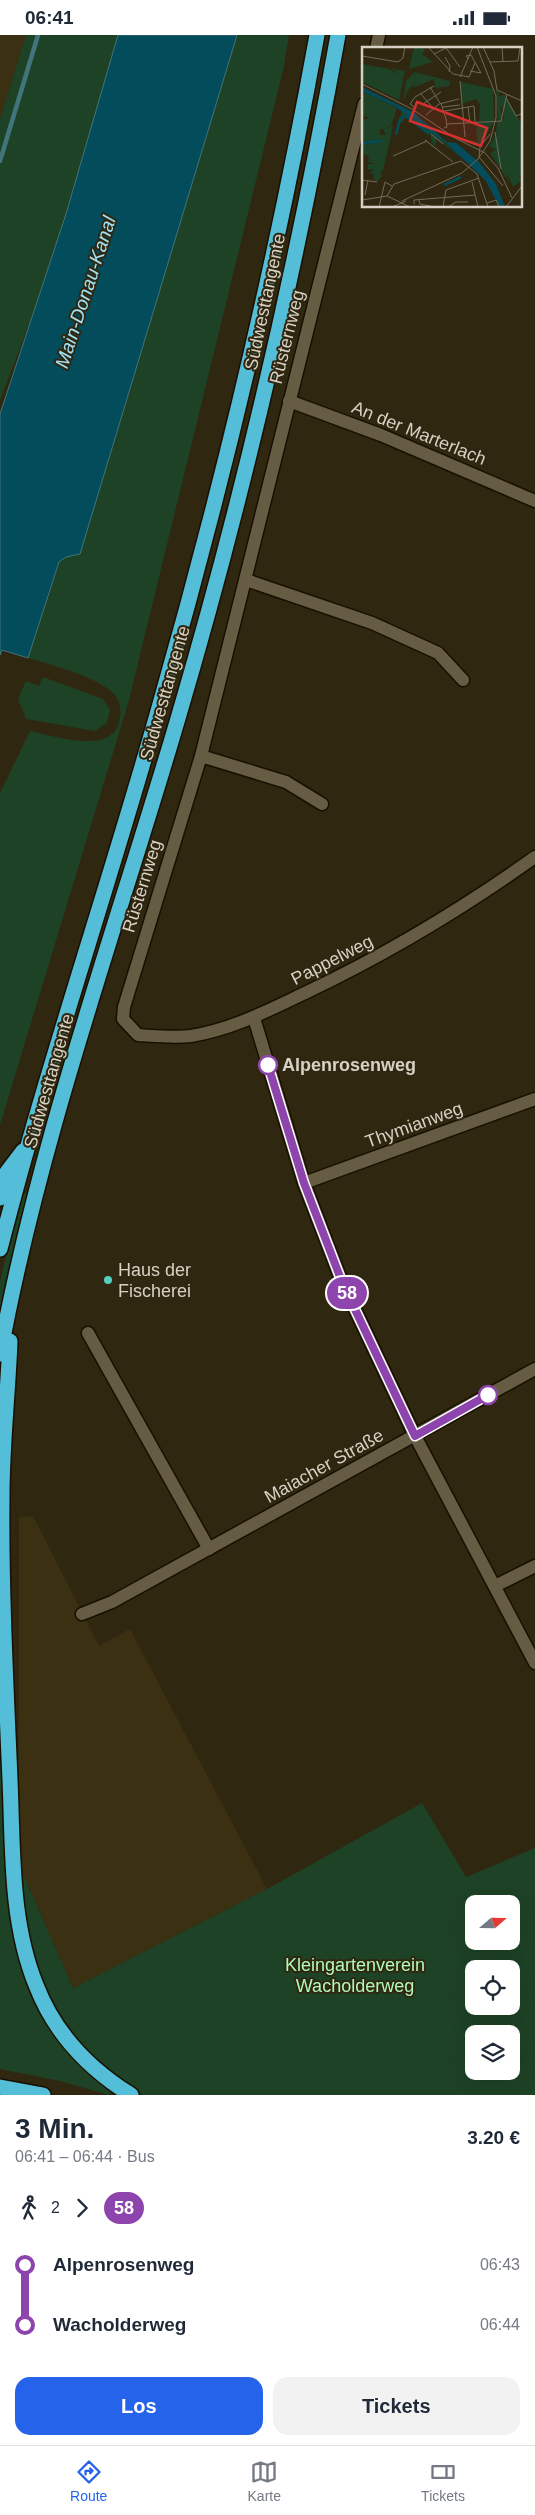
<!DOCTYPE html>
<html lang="de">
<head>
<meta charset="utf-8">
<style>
  body { margin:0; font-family:Helvetica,sans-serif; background:#f2f2f3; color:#1f2937; height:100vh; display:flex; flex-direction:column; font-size:19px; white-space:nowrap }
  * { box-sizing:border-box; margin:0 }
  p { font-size:16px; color:#747a83 }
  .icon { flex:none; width:28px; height:28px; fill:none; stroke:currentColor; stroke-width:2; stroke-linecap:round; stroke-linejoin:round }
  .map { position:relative; height:2060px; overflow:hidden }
  .sheet { display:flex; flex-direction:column; background:#fff; flex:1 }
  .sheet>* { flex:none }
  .badge { padding:0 10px; border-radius:16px; font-size:18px; line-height:32px }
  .needle { width:32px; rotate:70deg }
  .buttons { position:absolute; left:465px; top:1860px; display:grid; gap:10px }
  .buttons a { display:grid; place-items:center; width:55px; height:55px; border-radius:10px; background:#fff; box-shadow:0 5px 20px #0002; font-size:25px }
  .map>.badge { position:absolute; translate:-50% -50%; box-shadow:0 0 0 2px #fff }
  .legs { display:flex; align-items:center; gap:8px; height:55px; padding:0 15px; font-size:16px }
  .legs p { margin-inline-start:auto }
  .head { display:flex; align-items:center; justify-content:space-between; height:85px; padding:0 15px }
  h1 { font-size:28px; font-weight:700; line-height:38px }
  .action { display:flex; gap:10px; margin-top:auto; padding:10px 15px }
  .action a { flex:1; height:58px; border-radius:15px; background:#2563eb; color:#fff; font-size:20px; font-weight:700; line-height:58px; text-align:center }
  .action a+a { background:#f2f2f3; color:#1f2937 }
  ul { padding:0 15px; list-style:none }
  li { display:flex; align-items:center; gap:18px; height:60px; font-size:19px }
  li i { display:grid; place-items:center; width:8px; height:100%; margin:0 6px; background:currentColor }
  li i::after { content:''; width:12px; height:12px; margin:-6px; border:4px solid; border-radius:50%; background:#fff }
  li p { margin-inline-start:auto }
  li:first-child i { background:linear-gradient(#0000 50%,currentColor 0) }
  li:last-child i { background:linear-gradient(currentColor 50%,#0000 0) }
  .status { display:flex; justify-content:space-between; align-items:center; height:35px; padding:0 25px; background:#fff; direction:ltr }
  .status svg { height:14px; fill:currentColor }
  .tab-bar { display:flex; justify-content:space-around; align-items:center; height:70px; border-top:1px solid #e0e1e3; background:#fff; font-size:14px; color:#747a83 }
  .tab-bar a { display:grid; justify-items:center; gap:2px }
  .tab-bar .active { color:#2563eb }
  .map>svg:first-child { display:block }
  .built { fill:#3b3012 }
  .green { fill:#1e4225; fill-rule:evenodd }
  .water { fill:#034c5c; stroke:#42747b }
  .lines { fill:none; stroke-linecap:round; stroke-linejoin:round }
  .stream { stroke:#42747b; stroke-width:4.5 }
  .minor-casing { stroke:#181000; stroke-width:15 }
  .highway-casing { stroke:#181000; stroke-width:18 }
  .minor { stroke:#665c44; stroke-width:12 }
  .highway { stroke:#54bed9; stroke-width:15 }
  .line-1-casing { stroke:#fff; stroke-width:11 }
  .line-1 { stroke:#8e44ad; stroke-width:8 }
  .stop-1-dot { fill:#fff; stroke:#8e44ad; stroke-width:2.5 }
  .poi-dot { fill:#56cec2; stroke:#302711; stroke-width:2 }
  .labels { text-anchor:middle; stroke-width:4; stroke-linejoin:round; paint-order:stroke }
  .street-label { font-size:18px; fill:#d6d1c4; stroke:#302711 }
  .stop-label { font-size:18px; font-weight:bold; fill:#d6d1c4; stroke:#302711; text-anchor:start }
  .poi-label { font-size:18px; fill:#d6d1c4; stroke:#302711; text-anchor:start }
  .park-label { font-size:18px; fill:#aefab9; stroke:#302711 }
  .water-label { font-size:19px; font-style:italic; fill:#a2e2f5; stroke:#302711 }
  .inset-river { fill:none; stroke:#034c5c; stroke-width:2.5 }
  .inset-road { fill:none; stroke:#726b59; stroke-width:1 }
  .view { fill:#d63030; fill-opacity:0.15; stroke:#d63030; stroke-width:2.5 }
  .inset-edge { fill:none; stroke:#d6d1c4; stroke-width:2.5 }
</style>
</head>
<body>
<div class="status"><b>06:41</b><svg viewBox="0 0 49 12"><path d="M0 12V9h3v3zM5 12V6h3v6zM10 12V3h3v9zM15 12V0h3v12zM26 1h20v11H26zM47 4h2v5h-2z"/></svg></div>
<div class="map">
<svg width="535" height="2060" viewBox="0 0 535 2060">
  <rect width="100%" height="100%" fill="#302711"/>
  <g class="built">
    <polygon points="0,0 26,0 0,84"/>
    <polygon points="33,1481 99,1611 130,1594 267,1854 73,1953 19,1830 19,1482"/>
  </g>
  <g class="green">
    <path d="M26,0h92c-34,123 -70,246 -118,365v-281z"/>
    <path d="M237,0h52l-5,31 -155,634 -129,425v-332l30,-62c25,5 85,26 90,-13 2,-8 -1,-19 -7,-25 -18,-17 -62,-28 -85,-35l31,-96 7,-5 14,-4z"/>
    <polygon points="43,642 103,664 110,675 107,688 95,696 26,684 18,664 26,646 39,651"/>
    <polygon points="28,1157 0,1277 0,1246 21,1160"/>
    <polygon points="0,1655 17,1913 34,1963 112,2054 109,2060 60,2046 0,2034"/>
    <path d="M422,1768l44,74 69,-29v247h-392l-27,-17 -33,-29 -35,-47 -20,-57 -9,-80 54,123 194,-99zM474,1869h37v37h-37zM474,1934h37v37h-37zM474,1999h37v37h-37z"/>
  </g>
  <polygon class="water" points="118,0 237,0 80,519 66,522 59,527 28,623 2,615 0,620 0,379 66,179"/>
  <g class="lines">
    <polyline class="stream" points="0,126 38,0"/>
    <defs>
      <g id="minor">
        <polyline points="376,14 379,0"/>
        <path d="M364,69l-163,652 -77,251 -1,12 15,16c17,1 36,3 53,1 42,-7 78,-26 116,-44 80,-38 155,-83 228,-135"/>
        <polyline points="289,366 381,400 535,466"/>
        <polyline points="246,545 372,588 438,618 463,645"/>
        <polyline points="201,721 286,747 322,769"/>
        <polyline points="254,983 304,1148 342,1247 415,1401 535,1628"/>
        <polyline points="304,1148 535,1064"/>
        <polyline points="88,1298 209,1514"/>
        <polyline points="495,1551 535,1531"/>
        <polyline points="82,1579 112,1567 535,1334"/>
      </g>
      <g id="highway">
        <polyline points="0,1163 7,1137 23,1116"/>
        <path d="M0,1214c47,-184 109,-363 160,-545 63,-220 116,-443 157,-669"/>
        <path d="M10,1306c-2,52 -8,103 -8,155 -1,95 4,190 8,284 3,68 0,141 26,205 18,47 53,84 95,110"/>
        <path d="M0,1319c40,-218 117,-427 179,-639 66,-224 118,-451 159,-680"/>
        <polyline points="0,2052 43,2060"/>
      </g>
    </defs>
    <use href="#minor" class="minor-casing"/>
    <use href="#highway" class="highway-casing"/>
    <use href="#minor" class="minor"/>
    <use href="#highway" class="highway"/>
  </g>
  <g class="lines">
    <defs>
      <polyline id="line-1" points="268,1030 304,1148 342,1247 415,1401 488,1360"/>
    </defs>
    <use href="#line-1" class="line-1-casing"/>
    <use href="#line-1" class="line-1"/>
  </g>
  <g class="stop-1-dot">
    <circle cx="268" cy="1030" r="9"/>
    <circle cx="488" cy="1360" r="9"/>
  </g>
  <circle class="poi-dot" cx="108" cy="1245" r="5"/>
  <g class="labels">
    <g class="street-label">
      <text transform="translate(265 267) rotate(-78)" y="6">Südwesttangente</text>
      <text transform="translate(287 302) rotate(-76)" y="6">Rüsternweg</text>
      <text transform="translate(419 398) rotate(22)" y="6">An der Marterlach</text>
      <text transform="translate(165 658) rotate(-74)" y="6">Südwesttangente</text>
      <text transform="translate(142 851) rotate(-73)" y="6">Rüsternweg</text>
      <text transform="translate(332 925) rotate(-27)" y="6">Pappelweg</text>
      <text transform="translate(49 1046) rotate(-74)" y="6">Südwesttangente</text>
      <text transform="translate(414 1090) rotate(-20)" y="6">Thymianweg</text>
      <text transform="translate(324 1431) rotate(-29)" y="6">Maiacher Straße</text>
    </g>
    <g class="stop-label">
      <text x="282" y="1036">Alpenrosenweg</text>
    </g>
    <g class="poi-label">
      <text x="118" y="1241">Haus der<tspan x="118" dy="21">Fischerei</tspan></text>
    </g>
    <g class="park-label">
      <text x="355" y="1936">Kleingartenverein<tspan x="355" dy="21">Wacholderweg</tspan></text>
    </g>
    <g class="water-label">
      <text transform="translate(85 257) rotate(-72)" y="7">Main-Donau-Kanal</text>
    </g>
  </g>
  <g transform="translate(362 12)">
    <rect width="160" height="160" fill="#302711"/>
    <path d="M52,0h9l2,3 -3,4 11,8 -24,7zM0,17l27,5 11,6 -9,-7 14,3 -2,8 -2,-2 2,4 -4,19 -37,-18zM52,25l36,9 -1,5 -14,2 -1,-9 -22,9 5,-7 -9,9 -5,12 3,-21zM99,35l32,7 1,32h-15l1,-17 -4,-5 -15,5zM134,42l4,4 -3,3 8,-1 17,30v50l-3,2 3,3 -9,7 -7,-15 3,10 -19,-29 6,-3 -7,-4 7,-11 1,-13 7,-4v-10l-4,-1 2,10 -4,4zM0,44l35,17 -6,18 -12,4 2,5h5l-3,-6 10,-3 -10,45h-3l2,5 -4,5 -5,-1 1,-6 -6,-1 7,-3 -8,-1 1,-5h8l-8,-2 1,-6 -7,-2v-34l8,-2 -8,-3zM40,63l30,21 31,28 -26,-20 -2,7 -3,-3 -2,-9 -24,-17 -8,10 -12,46zM117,75h15l-15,25 -17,-8 16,3 -2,-14z" fill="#1e4225"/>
    <path d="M0,40l51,25 34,30 9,1 23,19 17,22 9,23h-5l-15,-27 -39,-37 -50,-36 -34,-16z" fill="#034c5c"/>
    <path class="inset-river" d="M34,88l4,-16 6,-3 23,18M0,96l19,-2M82,138l17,-8"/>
    <path class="inset-road" d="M66,0l25,27 16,3 6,-14M121,0l11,24 3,19 25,11M140,0l1,15M84,1l14,19M72,7l14,-7M0,9l36,6 5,-4 2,-11M83,10l5,9 -1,6M107,12l-3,-3 5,-1 10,18 -11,-2M128,15l28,-1 2,-14M98,30l13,-30M98,34l5,56M0,37l50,25 43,29 30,15 13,15 14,30M68,40l10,16M58,46l13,15M144,51l10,18 5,-2M79,56l5,16 1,8 -3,1M61,57l18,-12M52,60l-4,-3 5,-7 19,-11M81,60l17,-2M106,60l2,16M83,64l29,-5 1,16M64,68l13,-11 20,-5M85,77l54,-3 6,-27M133,85l6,37M69,87l12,10M128,87l-10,13 -1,10 24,29M63,93l28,22M31,109l34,-15M0,133l15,2M110,135l6,25M3,148l3,-15M25,149l7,-12 67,-23 16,13 11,33M0,153l25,-4 23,11M57,153l1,4 15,3M40,154l60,-28 16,-14 12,-18 6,-23v-22l-19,-49M125,156l9,-3 3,7M52,157v-4l61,-5M17,160l6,-25 7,4M30,160l14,-6M81,160l3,-17 33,-12M86,160l8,-5h12M144,160l16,-21"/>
    <path class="view" d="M55,55l70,26 -6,18 -71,-25z"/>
    <rect width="160" height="160" class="inset-edge"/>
  </g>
</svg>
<div class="buttons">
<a><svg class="needle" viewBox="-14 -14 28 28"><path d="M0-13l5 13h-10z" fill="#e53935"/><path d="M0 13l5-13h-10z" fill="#747a83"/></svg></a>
<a><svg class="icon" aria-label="locate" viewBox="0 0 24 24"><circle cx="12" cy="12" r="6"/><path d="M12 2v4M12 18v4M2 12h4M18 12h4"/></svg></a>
<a><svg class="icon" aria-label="layers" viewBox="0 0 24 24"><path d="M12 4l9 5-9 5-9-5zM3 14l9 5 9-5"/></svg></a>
</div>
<b class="badge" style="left:347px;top:1258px;background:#8e44ad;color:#fff">58</b>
</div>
<section class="sheet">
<div class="head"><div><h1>3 Min.</h1><p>06:41 – 06:44 · Bus</p></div><b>3.20 €</b></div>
<div class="legs"><svg class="icon" aria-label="walk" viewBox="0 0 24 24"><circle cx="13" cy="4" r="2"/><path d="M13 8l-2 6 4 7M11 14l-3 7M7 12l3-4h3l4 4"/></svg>2<svg class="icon" aria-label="forward" viewBox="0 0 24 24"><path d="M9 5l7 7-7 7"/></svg><b class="badge" style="background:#8e44ad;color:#fff">58</b></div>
<ul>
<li><i style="color:#8e44ad"></i><b>Alpenrosenweg</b><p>06:43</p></li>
<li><i style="color:#8e44ad"></i><b>Wacholderweg</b><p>06:44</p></li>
</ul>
<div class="action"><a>Los</a><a>Tickets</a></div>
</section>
<nav class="tab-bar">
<a class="active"><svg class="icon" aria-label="directions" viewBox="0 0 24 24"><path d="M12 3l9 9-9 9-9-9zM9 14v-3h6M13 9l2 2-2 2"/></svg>Route</a>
<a><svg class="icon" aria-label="map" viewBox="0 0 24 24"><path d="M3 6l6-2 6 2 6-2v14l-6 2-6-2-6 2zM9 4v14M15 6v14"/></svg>Karte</a>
<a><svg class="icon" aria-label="tickets" viewBox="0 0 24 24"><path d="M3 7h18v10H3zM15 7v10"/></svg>Tickets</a>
</nav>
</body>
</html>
